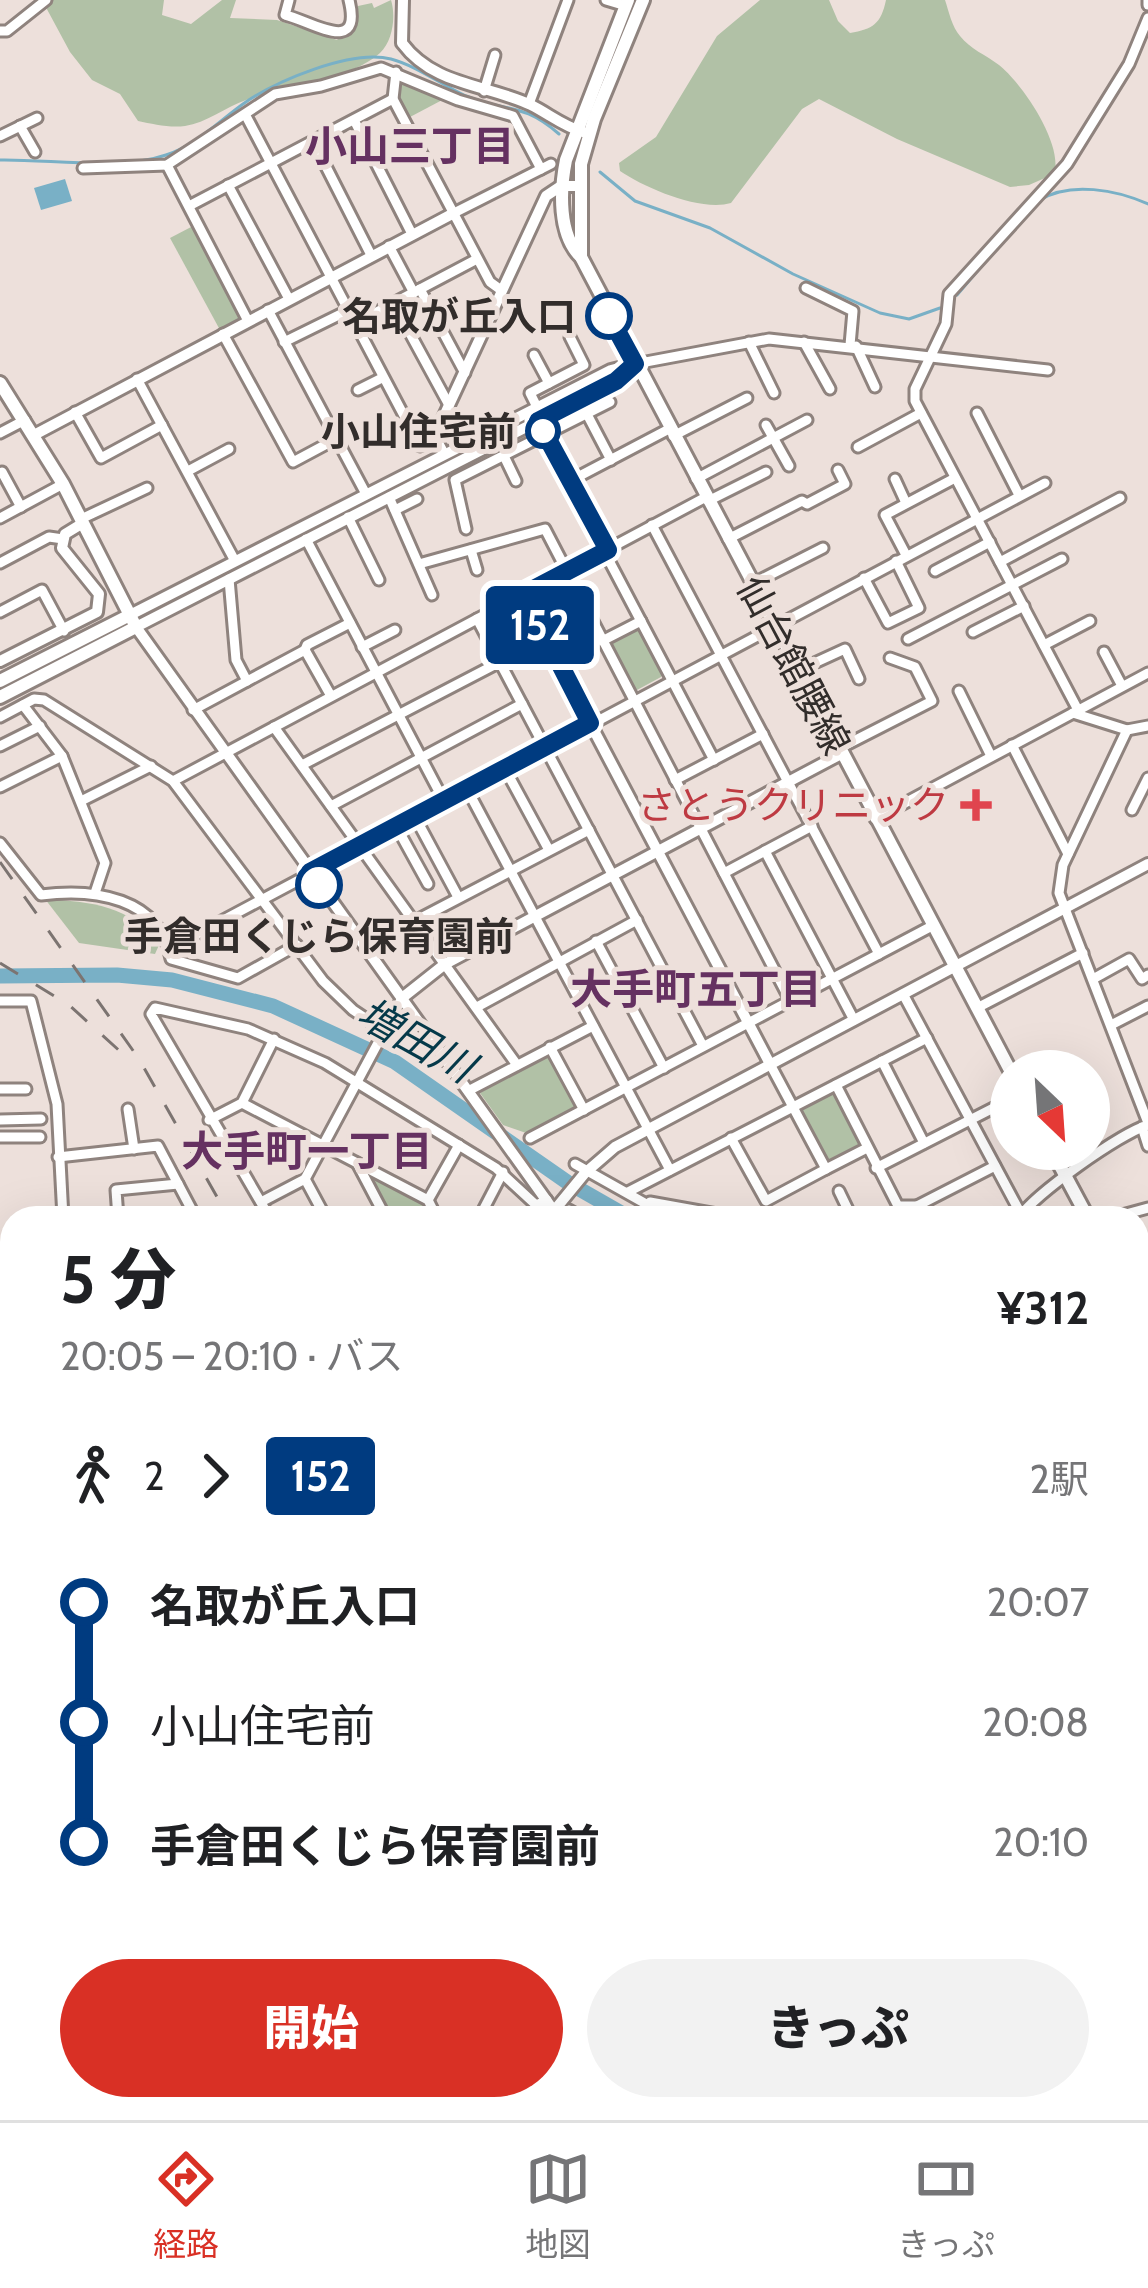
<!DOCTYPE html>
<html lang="ja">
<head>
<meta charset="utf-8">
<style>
  body { margin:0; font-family:Cabin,"Noto Sans JP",sans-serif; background:#f2f2f2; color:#202124; height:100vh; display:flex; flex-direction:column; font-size:45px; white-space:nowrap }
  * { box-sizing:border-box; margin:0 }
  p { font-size:39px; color:#757577 }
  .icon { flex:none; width:66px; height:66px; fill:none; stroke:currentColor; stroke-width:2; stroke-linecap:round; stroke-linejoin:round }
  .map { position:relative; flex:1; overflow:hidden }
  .drawer { position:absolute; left:0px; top:1206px; width:1149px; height:915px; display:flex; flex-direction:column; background:#fff; border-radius:36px 36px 0 0; box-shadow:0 12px 48px #0002 }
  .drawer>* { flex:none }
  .badge { padding:0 24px; border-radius:9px; font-size:42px; line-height:78px }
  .needle { width:78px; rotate:155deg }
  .fabs { position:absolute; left:990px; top:1050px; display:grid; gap:24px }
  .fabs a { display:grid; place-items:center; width:120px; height:120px; border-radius:50%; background:#fff; box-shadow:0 12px 48px #0002; font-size:60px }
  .map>.badge { position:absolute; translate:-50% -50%; box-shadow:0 0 0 6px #fff }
  .legs { display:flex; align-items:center; gap:18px; height:132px; padding:0 60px; font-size:39px }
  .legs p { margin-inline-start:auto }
  .overview { display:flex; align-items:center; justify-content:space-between; height:204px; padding:0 60px }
  h1 { font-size:66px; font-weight:800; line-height:90px }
  .button { display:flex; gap:24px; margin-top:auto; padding:24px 60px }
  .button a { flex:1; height:138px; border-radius:72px; background:#d93025; color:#fff; font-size:48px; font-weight:800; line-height:138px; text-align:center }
  .button a+a { background:#f2f2f2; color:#202124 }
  ul { padding:0 60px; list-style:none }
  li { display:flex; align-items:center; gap:42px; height:120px; font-size:45px }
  li i { display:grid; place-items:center; width:18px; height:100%; margin:0 15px; background:currentColor }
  li i::after { content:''; width:30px; height:30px; margin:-15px; border:9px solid; border-radius:50%; background:#fff }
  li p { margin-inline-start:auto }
  li:first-child i { background:linear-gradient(#0000 50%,currentColor 0) }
  li:last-child i { background:linear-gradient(currentColor 50%,#0000 0) }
  .tabs { display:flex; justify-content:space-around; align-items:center; height:168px; border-top:3px solid #e0e0e0; background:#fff; font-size:33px; color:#757577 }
  .tabs a { display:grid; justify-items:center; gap:6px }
  .tabs .active { color:#d93025 }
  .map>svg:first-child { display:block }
  .green { fill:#b1c1a6 }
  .water { fill:#79b0c6 }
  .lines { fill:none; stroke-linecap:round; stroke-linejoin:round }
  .stream { stroke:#79b0c6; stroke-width:3 }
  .river { stroke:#79b0c6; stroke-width:15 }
  .minor-casing { stroke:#8f837e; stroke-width:15 }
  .tertiary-casing { stroke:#8f837e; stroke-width:16 }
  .secondary-casing { stroke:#8f837e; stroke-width:18 }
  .minor { stroke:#fff; stroke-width:9 }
  .tertiary { stroke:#fff; stroke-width:10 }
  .secondary { stroke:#fff; stroke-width:12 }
  .rail { stroke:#7c7471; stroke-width:3; stroke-dasharray:21 21; stroke-linecap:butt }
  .line-1-casing { stroke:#fff; stroke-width:27 }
  .line-1 { stroke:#003b80; stroke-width:18 }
  .stop-1-dot { fill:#fff; stroke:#003b80; stroke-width:6 }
  .health-dot { fill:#e0444e; stroke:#ede0db; stroke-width:4.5 }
  .labels { text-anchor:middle; stroke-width:10; stroke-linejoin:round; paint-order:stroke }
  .stop-label { font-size:39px; font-weight:bold; fill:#322d2b; stroke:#ede0db; text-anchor:end }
  .street-label { font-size:39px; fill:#322d2b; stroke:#ede0db }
  .health-label { font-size:39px; fill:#be3a42; stroke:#ede0db; text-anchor:end }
  .neighbourhood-label { font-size:42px; font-weight:bold; fill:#653161; stroke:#ede0db }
  .water-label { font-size:42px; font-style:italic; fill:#053949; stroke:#ede0db }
</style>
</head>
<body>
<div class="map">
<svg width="1148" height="2120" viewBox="0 0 1148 2120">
  <rect width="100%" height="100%" fill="#ede0db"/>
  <g class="green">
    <path d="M42,0h122l-2,15 29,9 31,-24h14l-6,18 47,2 60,20 21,-23v-11l14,-3 2,5 17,-8c5,16 2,41 -11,53 -31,28 -96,32 -134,47 -20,7 -40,23 -61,26 -16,2 -32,-2 -47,-5l-18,-27 -28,-14 -22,-28z"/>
    <path d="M760,0h69l9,21 12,12c23,-4 31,-9 36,-33h59c4,12 7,27 15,36 10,13 26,19 39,29 23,18 65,80 55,109l-25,11 -19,2 -113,-48 -78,-40 -17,10 -71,94c-30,9 -86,-15 -111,-32l-1,-8 37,-26 61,-101z"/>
    <polygon points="403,78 446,98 410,117 398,97 398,82"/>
    <polygon points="193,226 240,314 238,321 220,330 170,238"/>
    <polygon points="636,627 640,628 663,672 661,677 637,690 631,688 607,644"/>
    <path d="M45,899c46,3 86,6 114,46l-4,9 -76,-11z"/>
    <polygon points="543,1055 551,1056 576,1105 574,1111 529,1134 503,1125 480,1093"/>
    <polygon points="830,1092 836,1093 861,1144 828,1163 800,1111 801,1106"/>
    <polygon points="372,1175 425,1202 431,1218 389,1218 369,1179"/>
  </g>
  <polygon class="water" points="65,179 72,201 41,210 34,188"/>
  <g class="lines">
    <g class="stream">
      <path d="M0,160c50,-1 120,11 166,-5 30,-10 52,-33 77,-51 33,-23 108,-55 148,-45 26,7 51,26 75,37 40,17 55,5 93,38"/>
      <polyline points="600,172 635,201 710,228 793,274 880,313 909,319 940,308"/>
      <path d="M1040,200c30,-19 77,-10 108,4"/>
      <polyline points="957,295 1002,242"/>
      <polyline points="445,2120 454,2115"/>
    </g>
    <g class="river">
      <polyline points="0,976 117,975 172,980 273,1006 395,1062 567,1182 630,1218"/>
      <polyline points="1137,1424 1148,1428"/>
    </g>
    <defs>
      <g id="minor">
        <path d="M289,0l-4,15c26,6 78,42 64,-15"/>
        <polyline points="606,0 626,6"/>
        <polyline points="1148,0 1148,5"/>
        <polyline points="0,31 7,31 46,0"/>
        <polyline points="396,72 393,99 490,282 501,290"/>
        <polyline points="484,91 495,55"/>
        <polyline points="529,104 568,0"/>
        <polyline points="246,116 420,446 436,439"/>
        <polyline points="354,120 412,234"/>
        <polyline points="20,126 35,152"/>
        <polyline points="0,136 37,118"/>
        <polyline points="313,141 371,255"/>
        <polyline points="167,165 248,321"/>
        <polyline points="83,168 167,165 275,94 321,86 381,68 458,100 513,116 541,169"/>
        <polyline points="228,185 289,299"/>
        <polyline points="189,206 393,99"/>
        <polyline points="454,213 551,164"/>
        <polyline points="389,246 414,293"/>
        <polyline points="806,288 853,311 850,345"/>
        <polyline points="420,289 465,373"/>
        <polyline points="268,310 366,494"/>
        <polyline points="354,324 477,259"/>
        <polyline points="406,326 449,405"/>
        <polyline points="223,334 293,462 336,439"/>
        <polyline points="284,342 347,311"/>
        <polyline points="749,342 774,393"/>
        <polyline points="804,342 830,389"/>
        <polyline points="856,346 875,387"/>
        <polyline points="534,355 549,383"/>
        <polyline points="635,364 769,339 1048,370"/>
        <polyline points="137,379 235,561"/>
        <polyline points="358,390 382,378"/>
        <polyline points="537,407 530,393 584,365 570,337"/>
        <polyline points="75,412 101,458 162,425"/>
        <polyline points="977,413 1019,495"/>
        <polyline points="589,418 611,460"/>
        <polyline points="539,421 570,481"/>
        <polyline points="766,425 789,466"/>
        <polyline points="0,433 25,420"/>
        <polyline points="673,436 747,398"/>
        <polyline points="858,447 921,413"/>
        <polyline points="504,456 516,481"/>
        <polyline points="188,471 229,449"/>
        <polyline points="2,472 21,507"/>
        <polyline points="696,479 807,420"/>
        <polyline points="895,479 906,503"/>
        <polyline points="389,497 432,595"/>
        <polyline points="708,501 766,472"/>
        <polyline points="395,510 417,499"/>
        <polyline points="348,517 379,580"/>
        <polyline points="0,518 63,484"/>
        <polyline points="81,519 147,488"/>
        <polyline points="652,525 879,954"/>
        <polyline points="466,529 455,480 610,402"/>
        <polyline points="306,539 444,801"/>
        <polyline points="728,539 802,501 807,504 845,484 838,470"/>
        <polyline points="471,550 477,570"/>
        <polyline points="608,550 570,481 669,429"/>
        <polyline points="604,551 714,760"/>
        <polyline points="906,555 885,515 955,478"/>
        <polyline points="1000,562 1120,498"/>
        <polyline points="0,563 49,537 63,539"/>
        <polyline points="419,564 545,529 790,1000"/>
        <polyline points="935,571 990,542"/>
        <polyline points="864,578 888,623 919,608 896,561"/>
        <polyline points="229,579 236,660 247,681"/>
        <polyline points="752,584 823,548"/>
        <polyline points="524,594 590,723"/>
        <polyline points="0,612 42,590 64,631"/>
        <polyline points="477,619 703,1046"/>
        <polyline points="973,632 1024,606"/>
        <polyline points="908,639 1062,559"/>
        <polyline points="602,641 641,621"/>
        <polyline points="1044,645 1090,621"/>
        <polyline points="362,647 395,630"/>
        <polyline points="305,650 307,645 350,623"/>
        <polyline points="1104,652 1122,686"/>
        <polyline points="797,671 845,649 859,679"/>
        <polyline points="959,691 991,756"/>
        <polyline points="23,705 62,756 105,863 95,893"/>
        <polyline points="193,710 305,650 331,696"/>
        <polyline points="1078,710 915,401 915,389 946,324 949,294 1067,164 1129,64 1148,18"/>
        <polyline points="1073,713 1127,730 1063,865 1059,893 1148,1123"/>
        <polyline points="0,717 34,699 44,700 173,781 323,981 353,1010 383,1030"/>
        <polyline points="274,727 517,1065"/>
        <polyline points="1127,730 1148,726"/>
        <polyline points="1012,745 1068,854"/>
        <polyline points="0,746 40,726"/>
        <polyline points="838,749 932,701 915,667 890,658"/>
        <polyline points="302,765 500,662"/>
        <polyline points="504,767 549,850"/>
        <polyline points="675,780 763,734"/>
        <polyline points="173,781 706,497"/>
        <polyline points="0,787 62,756"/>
        <polyline points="467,789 670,1170"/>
        <polyline points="81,801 151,766"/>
        <polyline points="331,806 522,704"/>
        <polyline points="1132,810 1148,778"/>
        <polyline points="415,817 458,897"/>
        <polyline points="875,819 1148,673"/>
        <polyline points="396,826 428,884"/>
        <path d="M0,843l41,52c52,-7 119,2 130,64l67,19 59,-33"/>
        <polyline points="765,851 854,1020"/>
        <polyline points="724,873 812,826"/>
        <polyline points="415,921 589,830"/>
        <polyline points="596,941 664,1068"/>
        <polyline points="169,949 1045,483"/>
        <polyline points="1093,979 1129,959 1142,979 1148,975"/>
        <polyline points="903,994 1021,1214"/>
        <polyline points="0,1001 31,1001 57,1104 63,1218"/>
        <polyline points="477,1007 637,920"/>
        <polyline points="977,1008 1083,953"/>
        <polyline points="1111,1025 1148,1006"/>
        <polyline points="550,1047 584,1110"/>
        <polyline points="882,1061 924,1143"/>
        <polyline points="770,1064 826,1169 867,1148"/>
        <polyline points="836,1085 898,1206 917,1206 917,1218"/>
        <polyline points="0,1089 26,1089"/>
        <polyline points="468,1091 593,1026"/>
        <polyline points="242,1103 428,1200 437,1218"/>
        <polyline points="128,1109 134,1149"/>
        <polyline points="0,1120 41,1119"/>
        <polyline points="209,1120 242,1103 274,1039"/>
        <polyline points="1142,1127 1148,1146"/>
        <polyline points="0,1137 40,1137"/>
        <polyline points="530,1138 932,926"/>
        <polyline points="731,1138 766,1201 826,1169"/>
        <polyline points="58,1157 158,1146 196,1218"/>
        <polyline points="357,1163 386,1218"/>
        <polyline points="575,1164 671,1218"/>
        <polyline points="876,1168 1011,1099"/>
        <polyline points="839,1191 852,1218"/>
        <polyline points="628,1192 927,1038"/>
        <polyline points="428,1200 459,1145"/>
        <polyline points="261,1202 305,1179"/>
        <polyline points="650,1202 739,1218"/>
        <polyline points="917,1206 995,1166"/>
        <polyline points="569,1210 583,1218"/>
        <polyline points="118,1218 116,1190 178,1184"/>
        <polyline points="270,1218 151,1014 155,1008 248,1029 325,1063 496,1168 536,1205 547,1200"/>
        <polyline points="326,1218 305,1179 402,998"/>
        <polyline points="479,1218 503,1172"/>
        <path d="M1019,1218c14,-23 102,-85 129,-93"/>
        <polyline points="1111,1218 1148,1208"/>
        <polyline points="1137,1584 1148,1588"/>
        <polyline points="1137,1711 1148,1711"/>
        <polyline points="1147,1740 1148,1740"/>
        <polyline points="0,1802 8,1802 12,1809"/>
        <polyline points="1137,1812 1148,1807"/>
        <polyline points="0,1984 12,1980"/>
        <polyline points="0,2010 12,2043"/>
        <polyline points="37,2109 41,2120"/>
        <polyline points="72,2109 76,2120"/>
        <polyline points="166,2109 170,2120"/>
        <polyline points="191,2109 195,2120"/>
        <polyline points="371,2109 377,2120"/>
        <polyline points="396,2109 401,2120"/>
        <polyline points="457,2109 490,2120"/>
        <polyline points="586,2109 592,2120"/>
        <polyline points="82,2120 112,2109"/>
        <polyline points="596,2120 617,2109"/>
        <polyline points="660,2120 669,2115"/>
      </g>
      <g id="tertiary">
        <path d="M403,0l-1,43c32,43 84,41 129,62 18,9 32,21 52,27"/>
        <polyline points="34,435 454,213"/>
        <polyline points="444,454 436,439 437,431 546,196 561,186 579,186"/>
        <polyline points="130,615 611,370 631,365"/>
        <polyline points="0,661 97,612 99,594 62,548 65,534 83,523"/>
        <polyline points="590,723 770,1064"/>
        <polyline points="402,998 445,964 841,754"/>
        <polyline points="548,1218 585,1173 615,1147 1148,864"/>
        <polyline points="559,1218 136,627 616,381 635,364"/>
        <polyline points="1137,1356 1148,1349"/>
        <polyline points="0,1488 12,1487"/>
        <polyline points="1068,2109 1074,2120"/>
      </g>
      <g id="secondary">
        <path d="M628,0l-62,160c-6,30 -8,75 15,97l430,815"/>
        <polyline points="581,257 581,164 594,119 643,0"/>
        <polyline points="0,383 63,484 136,627 0,697"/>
        <polyline points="0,681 130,615"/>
        <polyline points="1051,1149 1088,1218"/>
        <polyline points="1137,1310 1148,1330"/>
        <polyline points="0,1617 12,1639"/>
        <polyline points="0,1908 12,1903"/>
        <polyline points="0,1919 12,1913"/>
        <polyline points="265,2109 271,2120"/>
      </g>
    </defs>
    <use href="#minor" class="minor-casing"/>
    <use href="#tertiary" class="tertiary-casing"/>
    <use href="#secondary" class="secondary-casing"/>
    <use href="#minor" class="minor"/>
    <use href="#tertiary" class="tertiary"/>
    <use href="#secondary" class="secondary"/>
    <g class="rail">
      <polyline points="0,862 139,1059 229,1218"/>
      <polyline points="0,963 69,1005 123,1054"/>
      <polyline points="683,2109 689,2120"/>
    </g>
  </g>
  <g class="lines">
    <defs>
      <polyline id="line-1" points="319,885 310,872 590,723 524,594 608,550 538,421 616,381 635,364 609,316"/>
    </defs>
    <use href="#line-1" class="line-1-casing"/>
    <use href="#line-1" class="line-1"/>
  </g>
  <g class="stop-1-dot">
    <circle cx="609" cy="316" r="21"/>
    <circle cx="543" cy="431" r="15"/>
    <circle cx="319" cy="885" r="21"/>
  </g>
  <path class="health-dot" d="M970 787h12v12h12v12h-12v12h-12v-12h-12v-12h12z"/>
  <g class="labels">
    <g class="stop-label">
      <text x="576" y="330">名取が丘入口</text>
      <text x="516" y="445">小山住宅前</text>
      <text x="319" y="950" text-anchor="middle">手倉田くじら保育園前</text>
    </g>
    <g class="street-label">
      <text transform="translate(794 665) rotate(62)" y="14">仙台館腰線</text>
    </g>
    <g class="health-label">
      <text x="949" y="819">さとうクリニック</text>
    </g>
    <g class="neighbourhood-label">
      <text x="410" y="161">小山三丁目</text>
      <text x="696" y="1004">大手町五丁目</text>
      <text x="307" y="1166">大手町一丁目</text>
    </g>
    <g class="water-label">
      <text transform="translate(416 1040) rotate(29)" y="15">増田川</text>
    </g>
  </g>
</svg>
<div class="fabs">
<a><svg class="needle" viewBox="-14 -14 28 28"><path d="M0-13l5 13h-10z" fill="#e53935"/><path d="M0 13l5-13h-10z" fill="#757577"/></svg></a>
</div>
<b class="badge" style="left:540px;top:625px;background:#003b80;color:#fff">152</b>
<section class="drawer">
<div class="overview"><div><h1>5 分</h1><p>20:05 – 20:10 · バス</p></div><b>¥312</b></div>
<div class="legs"><svg class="icon" aria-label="walk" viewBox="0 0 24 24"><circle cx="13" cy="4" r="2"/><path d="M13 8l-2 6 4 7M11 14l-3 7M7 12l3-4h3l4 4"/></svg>2<svg class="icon" aria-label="forward" viewBox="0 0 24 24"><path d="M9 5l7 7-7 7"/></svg><b class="badge" style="background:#003b80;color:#fff">152</b><p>2駅</p></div>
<ul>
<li><i style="color:#003b80"></i><b>名取が丘入口</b><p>20:07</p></li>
<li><i style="color:#003b80"></i><span>小山住宅前</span><p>20:08</p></li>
<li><i style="color:#003b80"></i><b>手倉田くじら保育園前</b><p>20:10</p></li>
</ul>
<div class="button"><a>開始</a><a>きっぷ</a></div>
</section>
</div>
<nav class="tabs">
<a class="active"><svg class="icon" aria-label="directions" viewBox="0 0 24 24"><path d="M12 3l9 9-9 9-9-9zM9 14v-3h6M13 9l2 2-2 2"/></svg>経路</a>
<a><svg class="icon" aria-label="map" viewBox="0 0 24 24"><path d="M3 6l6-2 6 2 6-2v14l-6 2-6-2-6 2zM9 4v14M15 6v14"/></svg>地図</a>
<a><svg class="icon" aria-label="tickets" viewBox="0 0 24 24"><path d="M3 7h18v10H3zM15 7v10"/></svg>きっぷ</a>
</nav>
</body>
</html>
